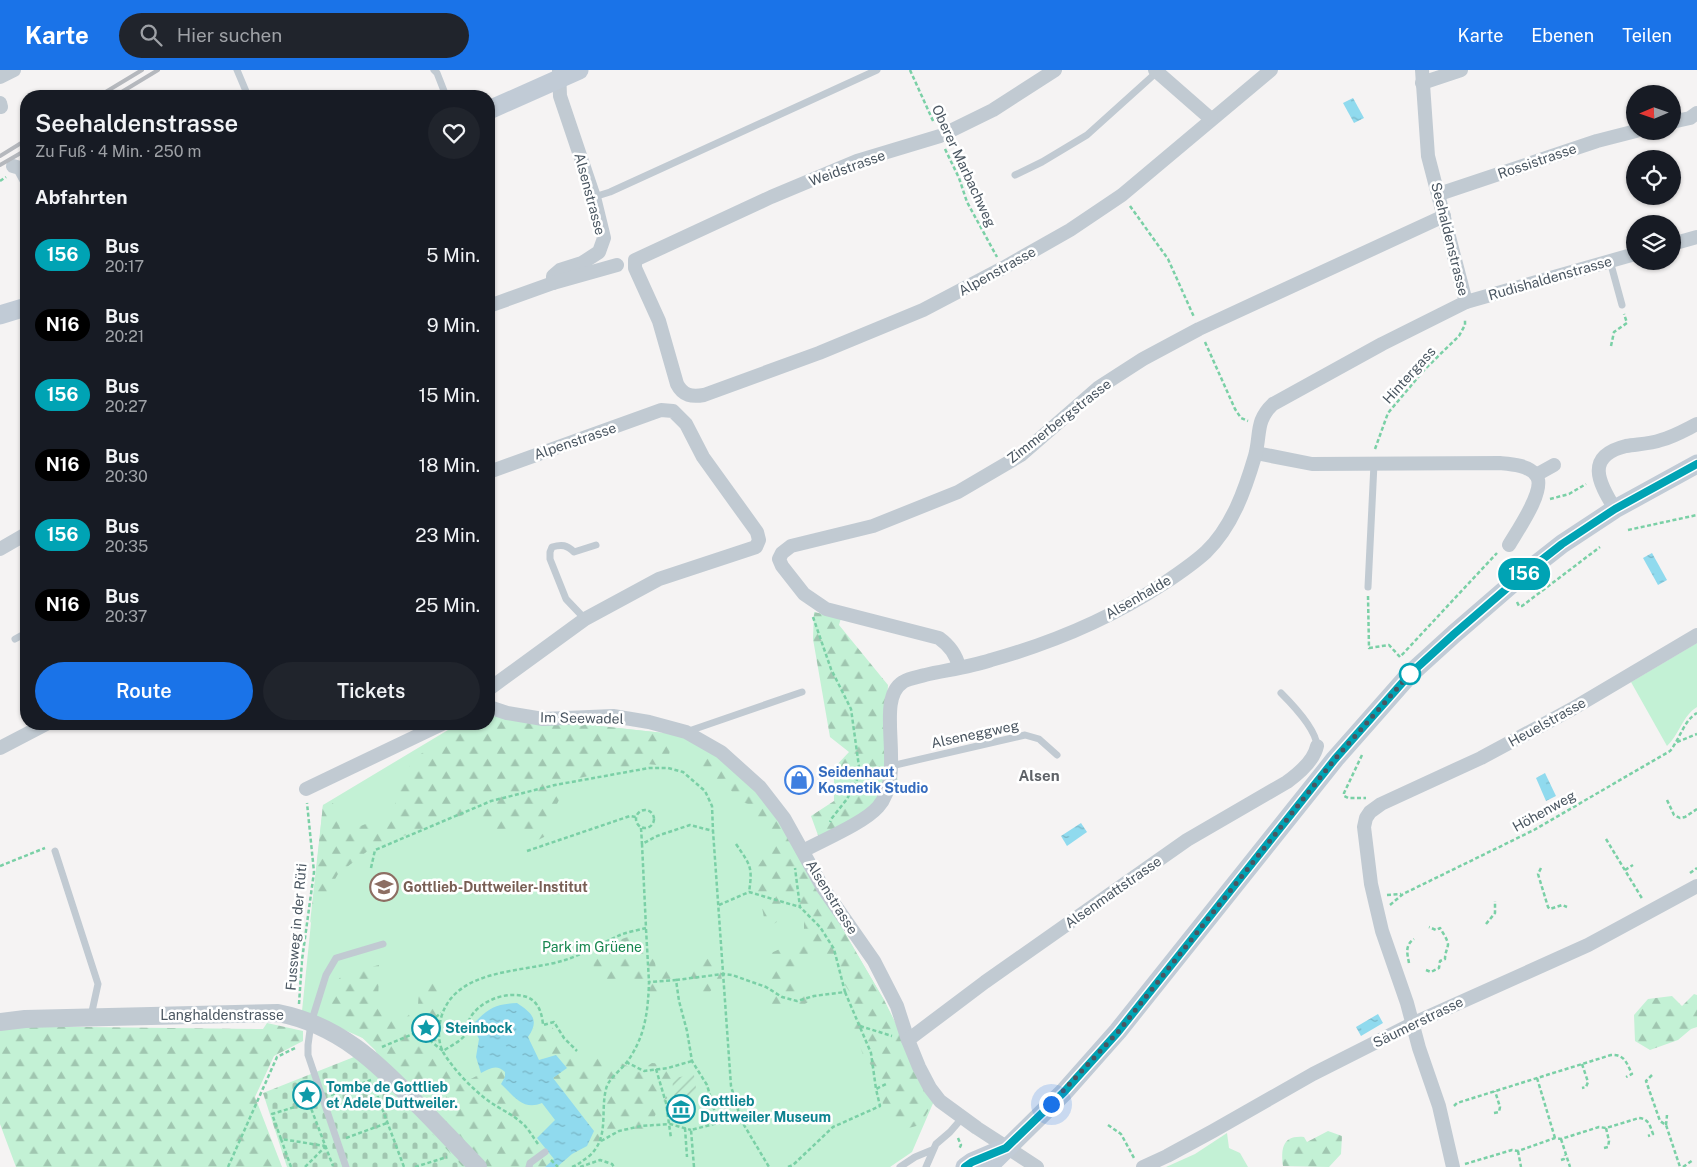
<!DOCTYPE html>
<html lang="de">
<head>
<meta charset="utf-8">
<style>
  body { margin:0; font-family:"Public Sans",sans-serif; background:#20242c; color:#f1f3f6; height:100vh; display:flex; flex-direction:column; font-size:19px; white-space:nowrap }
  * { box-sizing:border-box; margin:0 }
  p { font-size:16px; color:#9ea1a6 }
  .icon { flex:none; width:28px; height:28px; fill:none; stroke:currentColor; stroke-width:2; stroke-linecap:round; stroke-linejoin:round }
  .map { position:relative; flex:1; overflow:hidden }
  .sheet { position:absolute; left:20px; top:20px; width:475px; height:640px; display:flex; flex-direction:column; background:#171b24; border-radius:20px; box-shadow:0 1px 4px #0004 }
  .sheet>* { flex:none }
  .badge { padding:0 10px; border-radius:16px; font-size:18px; line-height:32px }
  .needle { width:32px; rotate:268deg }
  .fabs { position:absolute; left:1626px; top:15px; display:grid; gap:10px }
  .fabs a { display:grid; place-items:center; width:55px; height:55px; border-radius:50%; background:#171b24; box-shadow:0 1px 4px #0004; font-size:25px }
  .you { position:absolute; width:25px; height:25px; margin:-12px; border:4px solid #fff; border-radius:50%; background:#1a73e8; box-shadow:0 0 0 8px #1a73e833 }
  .map>.badge { position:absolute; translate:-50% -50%; box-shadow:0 0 0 2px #fff }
  h2 { padding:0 15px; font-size:19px; line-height:45px }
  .round { display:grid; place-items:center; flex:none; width:52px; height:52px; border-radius:26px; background:#20242c }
  .headline { display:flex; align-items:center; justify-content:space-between; height:85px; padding:0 15px }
  h1 { font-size:24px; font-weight:600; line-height:38px }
  .action { display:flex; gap:10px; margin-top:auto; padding:10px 15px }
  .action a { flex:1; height:58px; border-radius:30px; background:#1a73e8; color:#fff; font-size:20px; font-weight:600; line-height:58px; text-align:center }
  .action a+a { background:#20242c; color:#f1f3f6 }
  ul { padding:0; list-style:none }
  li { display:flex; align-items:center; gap:15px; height:70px; padding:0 15px }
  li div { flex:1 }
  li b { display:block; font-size:19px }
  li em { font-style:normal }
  li .badge { min-width:55px; font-weight:700; text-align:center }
  header { display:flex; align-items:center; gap:30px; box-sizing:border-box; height:70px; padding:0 25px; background:#1a73e8; color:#fff }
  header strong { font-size:24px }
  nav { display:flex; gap:28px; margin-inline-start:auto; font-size:18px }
  .search { width:350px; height:45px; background:#20242c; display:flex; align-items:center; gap:12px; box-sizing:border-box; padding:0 18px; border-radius:28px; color:#9ea1a6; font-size:19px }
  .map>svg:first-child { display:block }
  .green { fill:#c3f1d5 }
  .forest { fill:url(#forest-firs) }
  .cemetery { fill:url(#cemetery-stones) }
  .garden { fill:url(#garden-furrows) }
  .water { fill:url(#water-ripples) }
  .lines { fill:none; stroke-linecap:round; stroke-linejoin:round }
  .path { stroke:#7ad0a6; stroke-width:2.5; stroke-dasharray:4 2.5; stroke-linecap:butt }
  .service { stroke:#c1cad2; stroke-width:7 }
  .minor { stroke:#c1cad2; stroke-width:14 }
  .tertiary { stroke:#c1cad2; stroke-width:18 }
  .secondary { stroke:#c1cbd6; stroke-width:19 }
  .rail { stroke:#b5b8bd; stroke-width:4 }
  .line-casing { stroke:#fff; stroke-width:11 }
  .line { stroke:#00a3b4; stroke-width:8 }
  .walk { stroke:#4a5661; stroke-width:5; stroke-dasharray:0 9 }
  .stop-dot { fill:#fff; stroke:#00a3b4; stroke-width:2.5 }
  .labels { text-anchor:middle; stroke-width:5; stroke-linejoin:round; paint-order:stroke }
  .street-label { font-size:14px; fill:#4a5661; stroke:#fff }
  .shop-label { font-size:14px; font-weight:bold; fill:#366cbe; stroke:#fff; text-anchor:start }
  .education-label { font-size:14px; font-weight:bold; fill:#785e54; stroke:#fff; text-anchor:start }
  .park-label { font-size:14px; fill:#17864f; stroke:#fff }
  .culture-label { font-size:14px; font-weight:bold; fill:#0d838f; stroke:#fff; text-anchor:start }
  .neighbourhood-label { font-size:15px; font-weight:bold; fill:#5f6368; stroke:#fff }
</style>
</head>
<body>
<header>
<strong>Karte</strong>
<div class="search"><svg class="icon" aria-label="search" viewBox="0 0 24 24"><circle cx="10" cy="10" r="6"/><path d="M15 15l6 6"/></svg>Hier suchen</div>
<nav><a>Karte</a><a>Ebenen</a><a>Teilen</a></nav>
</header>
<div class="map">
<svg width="1697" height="1097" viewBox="0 0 1697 1097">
  <defs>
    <pattern id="forest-firs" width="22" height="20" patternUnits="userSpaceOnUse" patternTransform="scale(1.25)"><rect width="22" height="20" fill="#c3f1d5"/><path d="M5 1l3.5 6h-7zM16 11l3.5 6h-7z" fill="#a0c6b0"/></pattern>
    <pattern id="cemetery-stones" width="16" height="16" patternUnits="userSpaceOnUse" patternTransform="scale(1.25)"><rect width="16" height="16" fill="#c3f1d5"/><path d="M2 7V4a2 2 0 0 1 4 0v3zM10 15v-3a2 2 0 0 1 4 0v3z" fill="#a0c6b0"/></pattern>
    <pattern id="garden-furrows" width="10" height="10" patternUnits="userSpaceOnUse" patternTransform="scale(1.25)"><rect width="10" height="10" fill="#c3f1d5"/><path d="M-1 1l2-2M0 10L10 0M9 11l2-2" fill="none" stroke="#a0c6b0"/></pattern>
    <pattern id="water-ripples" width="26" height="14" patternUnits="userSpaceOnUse" patternTransform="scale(1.25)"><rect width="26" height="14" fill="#90daee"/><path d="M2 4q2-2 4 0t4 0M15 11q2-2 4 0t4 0" fill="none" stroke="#78b4c4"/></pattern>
  </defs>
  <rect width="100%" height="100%" fill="#f5f3f3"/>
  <g class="green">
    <path d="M1697,573v64c-14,8 -18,28 -30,39l-36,-64z"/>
    <polygon points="489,644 700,667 759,716 884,930 934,1031 912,1082 890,1097 498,1097 376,974 302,941 323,735 458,654 489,654"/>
    <polygon points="1227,1063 1229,1078 1240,1083 1248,1097 1166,1097 1195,1084"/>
  </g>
  <g class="forest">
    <polygon points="814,542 841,548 839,555 888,615 886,647 898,712 873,737 819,768 811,746 834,731 834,698 849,682 830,667 813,569"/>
    <polygon points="489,644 673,664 667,696 647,694 569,710 553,742 548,765 526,776 520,760 503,767 472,742 374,776 338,804 310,853 323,735 333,733 341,762 358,757 396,742 394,721 414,689 462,654 489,654"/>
    <path d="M715,680l44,36 125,214 50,101 -14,24 -19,5 -18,-19 -2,-33 -18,-23 -13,-38 -1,-26 -30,-45 -23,16 -5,16 15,9 4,14c-19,12 -27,9 -45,0l5,-6 -3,-27 4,-15 20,-9 13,-3v-19l2,-13 -13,-10 -12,8 1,11 -8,6 -10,-6 -3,-16 -7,-13 2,-20 7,-10 6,-15 -18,-39 -12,-4 -9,-12 -15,-9 -11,-11 -3,-11z"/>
    <polygon points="608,863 616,865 619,870 639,863 644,878 654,881 656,901 668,900 671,905 670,922 656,928 638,922 635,913 628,911 612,916 595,906 592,886 604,873 603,868"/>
    <polygon points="708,888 720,896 722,911 713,918 705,928 692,924 689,911 697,895"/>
    <polygon points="379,895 378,939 400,954 418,935 419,920 424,917 430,898 443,920 435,961 441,988 461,1014 494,997 501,998 505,1002 505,1007 501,1014 525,1036 516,1060 552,1097 419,1097 424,1070 375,980 322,929 343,904"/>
    <polygon points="1694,924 1697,925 1697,957 1691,959 1678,970 1650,980 1635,971 1634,945 1648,929 1672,926 1682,936"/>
    <polygon points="267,953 303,961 303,971 274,986 255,1027 282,1097 16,1097 0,1054 0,956 263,959"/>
    <polygon points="552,957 575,987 603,983 638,1002 652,993 664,994 674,1009 671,1025 660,1034 648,1062 626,1062 607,1072 587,1076 594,1061 553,1008 566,998 539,991 528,966 534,958"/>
    <path d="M1328,1061l14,5 -1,18 -12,13 -46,-1c-2,-17 -1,-31 21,-29l3,5z"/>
  </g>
  <polygon class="cemetery" points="359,985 463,1097 287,1097 263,1023"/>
  <polygon class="garden" points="694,1005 697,1025 674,1028 672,1008"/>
  <g class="water">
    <polygon points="1353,28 1364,48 1354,53 1343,33"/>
    <polygon points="1652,483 1667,510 1658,515 1643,488"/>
    <polygon points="1545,703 1556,726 1546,731 1536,708"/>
    <polygon points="1081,753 1087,762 1067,776 1061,766"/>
    <path d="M517,933c15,10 23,17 11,34l11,23 17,-5 11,13 -14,10 41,53 -7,15 -15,8 -15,13h-12l9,-8 -17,-21 18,-18 -13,-17c-19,8 -28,-7 -41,-19l4,-7v-5c-8,-8 -15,-4 -24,1l-5,-16 3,-18 -7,-14c16,-16 22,-21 45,-22z"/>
    <polygon points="1378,944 1383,953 1361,966 1356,957"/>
  </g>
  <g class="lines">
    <g class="path">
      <polyline points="910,0 934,53"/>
      <polyline points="945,79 959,108 967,132 997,187"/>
      <polyline points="0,111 6,107"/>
      <polyline points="1130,136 1168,189 1194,247"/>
      <polyline points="1205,272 1235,339 1241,348 1248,351"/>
      <polyline points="1611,276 1614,262 1627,253 1624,244"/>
      <polyline points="1375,379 1388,343 1425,299 1459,266 1465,255 1465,249"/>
      <polyline points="1550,429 1569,424 1586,414"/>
      <polyline points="1628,460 1697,445"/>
      <polyline points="1368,526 1369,578 1389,575 1400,587 1497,483"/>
      <polyline points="1517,532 1519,536 1522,536 1600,477"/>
      <polyline points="813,547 831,599 851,639 860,704 847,729 832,748 830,752"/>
      <polyline points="1677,672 1697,664"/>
      <polyline points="1362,685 1344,723 1344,726 1348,728 1366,728"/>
      <polyline points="1667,730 1674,745 1680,748 1685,747 1697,739"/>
      <circle cx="645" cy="749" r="9"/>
      <polyline points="641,758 642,774"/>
      <polyline points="1606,769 1643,830"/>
      <path d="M736,774c14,21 17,22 13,48"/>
      <polyline points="527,781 630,746 636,747"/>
      <polyline points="0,796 45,778"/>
      <polyline points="371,798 375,780 491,731 555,715 649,698 668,698 683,702 705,721 712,736 713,761"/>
      <polyline points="1541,798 1538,804 1548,837 1550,839 1562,835 1567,837"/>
      <polyline points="1625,800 1633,795"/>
      <polyline points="1690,803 1697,798"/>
      <polyline points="1387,825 1401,824"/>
      <polyline points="719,835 749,822 800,837"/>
      <path d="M1390,835l13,-11 131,-64 136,-79c10,-12 14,-31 27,-38"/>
      <polyline points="1486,854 1495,843 1495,831"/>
      <polyline points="646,859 649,912"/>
      <path d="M1409,893c-2,-10 -4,-18 5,-24"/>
      <path d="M1426,900l5,2 8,-4 1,-7 5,-2c0,-6 2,-9 3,-14 0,-5 -5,-12 -8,-17l-4,2 -7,-3"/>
      <polyline points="676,910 723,904 732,905 766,917 782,927 797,931 814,926 845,922 834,879 820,857 800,837 795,798"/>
      <polyline points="845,922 871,983 876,1019"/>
      <polyline points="299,934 302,890 314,802 307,733"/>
      <polyline points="860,956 892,966"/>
      <polyline points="415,963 441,943"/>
      <path d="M382,977l33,-14 13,6 15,12c6,-4 18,-10 22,-16 2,-5 2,-11 4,-15 9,-19 38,-30 58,-23 12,5 15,17 16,28l11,-3 10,16 13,13"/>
      <polyline points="626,992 644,1001 668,998 692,991"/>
      <polyline points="1582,994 1588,1012 1586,1017 1582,1018"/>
      <polyline points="656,999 666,1033 671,1068"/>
      <polyline points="1652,1005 1646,1011 1660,1051 1666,1055 1680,1097"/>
      <polyline points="1537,1008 1555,1068"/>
      <polyline points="373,1014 404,1097"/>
      <polyline points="331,1025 371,1010"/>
      <polyline points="309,1033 333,1096"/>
      <path d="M1454,1036l3,-3 154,-48c14,-1 16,9 21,19l-6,3"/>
      <polyline points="1494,1043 1499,1042 1500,1037 1495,1021"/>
      <polyline points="1108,1055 1121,1064 1134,1088"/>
      <polyline points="1666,1055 1667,1045"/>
      <polyline points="685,1058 687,1087"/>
      <polyline points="346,1068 387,1053"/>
      <polyline points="958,1068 961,1075 959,1079"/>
      <polyline points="281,1069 272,1044 314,1031"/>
      <polyline points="1561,1069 1570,1097"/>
      <polyline points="601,1071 619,1061 641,1056 670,1054 691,1060"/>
      <path d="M538,1074c-5,-7 -10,-16 -16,-21 -10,-9 -22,-14 -32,-21 -16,-11 -37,-33 -47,-50 -5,-10 -5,-23 -2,-34 14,-51 84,-45 124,-58 19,-6 37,-17 55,-25 8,-3 18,-5 26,-7l-4,-84 15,-8 33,-11 23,6 18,255 10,34"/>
      <polyline points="1604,1078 1608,1077 1609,1071 1606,1058"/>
      <polyline points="1518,1081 1521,1097"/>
      <polyline points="551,1090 558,1097"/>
      <polyline points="1561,1090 1564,1089 1565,1085"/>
      <path d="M1465,1094l47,-14 6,1 37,-13 6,1 38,-12 7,1 33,-10c10,1 11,8 14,16l-5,2"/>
      <polyline points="228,1097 277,987 297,977"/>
      <polyline points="291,1097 281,1069 325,1076"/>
      <polyline points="305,1097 327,1075"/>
      <polyline points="415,1097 447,1087"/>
      <path d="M572,1097c6,-2 10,-6 16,-10 22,-18 12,-44 18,-68 2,-10 15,-19 21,-27 18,-25 21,-50 22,-80l27,-2 3,21 8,30 5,30 15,24 11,38 23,-3 28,47"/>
      <polyline points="580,1097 600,1090 612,1094 614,1097"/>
      <polyline points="694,1097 691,1060 718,1053"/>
      <polyline points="788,1097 793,1095 833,1057 880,1036 876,1019 886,1014"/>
      <polyline points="1683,1097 1693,1090"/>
    </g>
    <g class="service">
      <polyline points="237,0 248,26"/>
      <polyline points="434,0 437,3 446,26"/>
      <polyline points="1015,105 1042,92 1087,65 1157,2"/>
      <polyline points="594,127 610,122 877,0"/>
      <polyline points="1610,191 1622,235"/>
      <polyline points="1368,517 1374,394"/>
      <path d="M585,549l-19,-20 -16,-40v-7l2,-5c10,-3 15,-2 22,5l22,-7"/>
      <polyline points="15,569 26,563"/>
      <path d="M1281,623c12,12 35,36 36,53"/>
      <polyline points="686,662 802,622"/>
      <polyline points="891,696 1025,665 1039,669 1057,685"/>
      <polyline points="55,781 98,914 91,946"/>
      <polyline points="346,1097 308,985 308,975 311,953 326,905 336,888 383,874"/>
      <polyline points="529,1097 530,1093 545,1082"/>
      <polyline points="900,1097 915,1087 932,1080"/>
      <polyline points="926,1097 936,1074 950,1062 963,1047"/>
    </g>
    <g class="minor">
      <path d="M1055,0l-62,40 -53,26 -83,25 -86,36 -136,63v8l24,53 18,63c6,12 15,13 27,11l115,-42 104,-43 80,-42 67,-38 52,-35 149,-125"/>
      <polyline points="1155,0 1211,49"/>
      <polyline points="1422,0 1428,86 1466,232"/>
      <polyline points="0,7 14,0"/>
      <polyline points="1422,13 1461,0"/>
      <polyline points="0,33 1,37"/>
      <polyline points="1672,52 1690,48 1697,43"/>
      <polyline points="13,96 20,98 26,109"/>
      <polyline points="1439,124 1597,71 1636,61"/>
      <polyline points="1672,174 1697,167"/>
      <polyline points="553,213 553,206 560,200 582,193 599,182 604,168 594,127 560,26 559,0"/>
      <polyline points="489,236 553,213 617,195"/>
      <path d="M1256,383l56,11 188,-1c11,1 28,2 36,12 11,14 -19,56 -27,70"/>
      <polyline points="489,402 661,340 673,341 686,354 703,387 757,462 759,470 756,477 659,509 585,549 489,619"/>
      <polyline points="1536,405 1554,395"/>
      <path d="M1615,439c-17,-27 -30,-53 11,-63 12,-2 24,-2 35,-6 12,-3 24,-10 36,-16"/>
      <polyline points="0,479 26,464"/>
      <path d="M959,597c-3,-13 -9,-21 -20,-29l-113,-29 -22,-15 -22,-28 -3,-7 3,-6 9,-7 82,-20 85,-34 63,-37 77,-67 45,-29 56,-30 245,-113"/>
      <polyline points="489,637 507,643 543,649 613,646 649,652 686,662 721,682 760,717 784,748 823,818 874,891 897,936 908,970 919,997 930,1018 940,1031 977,1058 1037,1097"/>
      <polyline points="0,678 46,654"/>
      <polyline points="306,719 442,654"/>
      <path d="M803,781c20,-11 61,-28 75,-44 30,-34 -5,-106 25,-125 6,-4 15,-5 22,-7 22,-5 45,-8 66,-15 61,-17 120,-42 172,-76 15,-10 30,-20 43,-32 26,-25 39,-62 49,-96 6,-22 0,-35 18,-52l109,-60 84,-42 169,-48"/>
      <path d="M908,970l77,-58 202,-142 100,-58c11,-8 27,-21 30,-36"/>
      <polyline points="1143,1097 1167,1086 1213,1061 1313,1004 1412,954 1588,875 1697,816"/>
      <polyline points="1453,1097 1439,1036 1419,978 1407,933 1382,861 1371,814 1364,757 1366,748 1370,742 1381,734 1481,688 1572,639 1697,565"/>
    </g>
    <path class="tertiary" d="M0,952l25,-3 253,-6c61,12 100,50 141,93 20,20 39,41 59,61"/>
    <g class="secondary">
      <polyline points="489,40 579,0"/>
      <polyline points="0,245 26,237"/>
      <polyline points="965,1097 972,1092 1000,1080"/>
      <polyline points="988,1097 1064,1022 1118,961 1335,689 1410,604 1454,564 1520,507 1562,474 1615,439 1697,394"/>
    </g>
    <g class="rail">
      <polyline points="99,26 142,0"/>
      <polyline points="115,26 158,0"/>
      <polyline points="0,86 26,70"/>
      <polyline points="0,95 26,80"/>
    </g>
  </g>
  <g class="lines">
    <defs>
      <polyline id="line" points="965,1097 972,1092 1006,1078 1064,1022 1118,962 1335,689 1410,604 1454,564 1520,507 1562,474 1615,439 1697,394"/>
    </defs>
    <use href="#line" class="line-casing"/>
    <use href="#line" class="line"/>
    <polyline class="walk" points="1051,1034 1118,962 1335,689 1410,604"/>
  </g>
  <defs>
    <symbol id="shop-ring" viewBox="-11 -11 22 22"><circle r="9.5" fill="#fff" stroke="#3f7fe0" stroke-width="1.5"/><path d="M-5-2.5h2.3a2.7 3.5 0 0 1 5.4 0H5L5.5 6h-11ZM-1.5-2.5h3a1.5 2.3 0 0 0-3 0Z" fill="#3f7fe0"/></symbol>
    <symbol id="university-ring" viewBox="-11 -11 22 22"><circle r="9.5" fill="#fff" stroke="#8d6e63" stroke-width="1.5"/><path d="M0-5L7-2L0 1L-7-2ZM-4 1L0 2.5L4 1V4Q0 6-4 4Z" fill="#8d6e63"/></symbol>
    <symbol id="sight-ring" viewBox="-11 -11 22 22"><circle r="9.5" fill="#fff" stroke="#0f9aa8" stroke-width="1.5"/><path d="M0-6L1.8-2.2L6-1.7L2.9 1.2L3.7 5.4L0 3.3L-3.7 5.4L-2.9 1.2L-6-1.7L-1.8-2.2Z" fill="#0f9aa8"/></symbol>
    <symbol id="museum-ring" viewBox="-11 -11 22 22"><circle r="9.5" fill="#fff" stroke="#0f9aa8" stroke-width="1.5"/><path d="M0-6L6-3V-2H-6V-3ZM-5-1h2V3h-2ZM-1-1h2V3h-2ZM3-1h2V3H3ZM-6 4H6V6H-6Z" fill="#0f9aa8"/></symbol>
  </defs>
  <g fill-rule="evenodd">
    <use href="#shop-ring" x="783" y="694" width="32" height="32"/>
    <use href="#university-ring" x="368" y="801" width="32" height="32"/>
    <use href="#sight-ring" x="410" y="942" width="32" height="32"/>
    <use href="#sight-ring" x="291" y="1009" width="32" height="32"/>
    <use href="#museum-ring" x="665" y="1023" width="32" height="32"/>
  </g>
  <circle class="stop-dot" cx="1410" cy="604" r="10"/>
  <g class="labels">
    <g class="street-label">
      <text transform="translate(1537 91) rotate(-19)" y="5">Rossistrasse</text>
      <text transform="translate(964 96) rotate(65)" y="5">Oberer Marbachweg</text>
      <text transform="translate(847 98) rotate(-20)" y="5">Weidstrasse</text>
      <text transform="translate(590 124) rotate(75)" y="5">Alsenstrasse</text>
      <text transform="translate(1450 169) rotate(76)" y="5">Seehaldenstrasse</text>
      <text transform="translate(997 201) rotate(-29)" y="5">Alpenstrasse</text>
      <text transform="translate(1550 208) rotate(-16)" y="5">Rudishaldenstrasse</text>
      <text transform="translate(1409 305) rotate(-48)" y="5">Hintergass</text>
      <text transform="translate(1059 351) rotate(-38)" y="5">Zimmerbergstrasse</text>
      <text transform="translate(575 371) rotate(-19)" y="5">Alpenstrasse</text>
      <text transform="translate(1138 527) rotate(-30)" y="5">Alsenhalde</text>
      <text transform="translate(582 648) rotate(1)" y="5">Im Seewadel</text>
      <text transform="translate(1547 652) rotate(-29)" y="5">Heuelstrasse</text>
      <text transform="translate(975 664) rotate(-12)" y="5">Alseneggweg</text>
      <text transform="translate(1544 741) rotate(-29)" y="5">Höhenweg</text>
      <text transform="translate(1113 822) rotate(-35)" y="5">Alsenmattstrasse</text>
      <text transform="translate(832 827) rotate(58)" y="5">Alsenstrasse</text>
      <text transform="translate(296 857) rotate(-85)" y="5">Fussweg in der Rüti</text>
      <text x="222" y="950">Langhaldenstrasse</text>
      <text transform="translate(1418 952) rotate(-26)" y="5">Säumerstrasse</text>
    </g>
    <g class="shop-label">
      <text x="818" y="707">Seidenhaut<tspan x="818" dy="16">Kosmetik Studio</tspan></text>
    </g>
    <g class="education-label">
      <text x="403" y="822">Gottlieb-Duttweiler-Institut</text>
    </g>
    <g class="park-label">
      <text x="592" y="882">Park im Grüene</text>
    </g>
    <g class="culture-label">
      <text x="445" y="963">Steinbock</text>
      <text x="326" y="1022">Tombe de Gottlieb<tspan x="326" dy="16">et Adele Duttweiler.</tspan></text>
      <text x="700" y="1036">Gottlieb<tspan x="700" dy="16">Duttweiler Museum</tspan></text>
    </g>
    <g class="neighbourhood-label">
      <text x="1039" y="711">Alsen</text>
    </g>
  </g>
</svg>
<div class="fabs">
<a><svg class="needle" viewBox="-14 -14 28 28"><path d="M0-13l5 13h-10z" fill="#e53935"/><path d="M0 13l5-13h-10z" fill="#9ea1a6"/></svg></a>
<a><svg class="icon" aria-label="locate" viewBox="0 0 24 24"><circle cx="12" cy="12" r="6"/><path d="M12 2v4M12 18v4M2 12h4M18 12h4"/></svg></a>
<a><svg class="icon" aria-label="layers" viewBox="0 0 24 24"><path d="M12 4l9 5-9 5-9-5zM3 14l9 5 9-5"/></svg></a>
</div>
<div class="you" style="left:1051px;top:1034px"></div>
<b class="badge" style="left:1524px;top:504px;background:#00a3b4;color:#fff">156</b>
<section class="sheet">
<div class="headline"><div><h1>Seehaldenstrasse</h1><p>Zu Fuß · 4 Min. · 250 m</p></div><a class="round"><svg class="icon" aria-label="heart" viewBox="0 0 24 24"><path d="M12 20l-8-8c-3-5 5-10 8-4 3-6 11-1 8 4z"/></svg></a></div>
<h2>Abfahrten</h2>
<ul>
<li><span class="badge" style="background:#00a3b4;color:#fff">156</span><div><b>Bus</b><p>20:17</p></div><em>5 Min.</em></li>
<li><span class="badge" style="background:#000;color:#fff">N16</span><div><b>Bus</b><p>20:21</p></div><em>9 Min.</em></li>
<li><span class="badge" style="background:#00a3b4;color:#fff">156</span><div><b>Bus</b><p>20:27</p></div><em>15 Min.</em></li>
<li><span class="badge" style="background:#000;color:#fff">N16</span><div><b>Bus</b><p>20:30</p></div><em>18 Min.</em></li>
<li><span class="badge" style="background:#00a3b4;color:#fff">156</span><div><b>Bus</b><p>20:35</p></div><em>23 Min.</em></li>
<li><span class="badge" style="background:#000;color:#fff">N16</span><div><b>Bus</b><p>20:37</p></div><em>25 Min.</em></li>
</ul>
<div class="action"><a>Route</a><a>Tickets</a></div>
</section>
</div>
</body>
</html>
